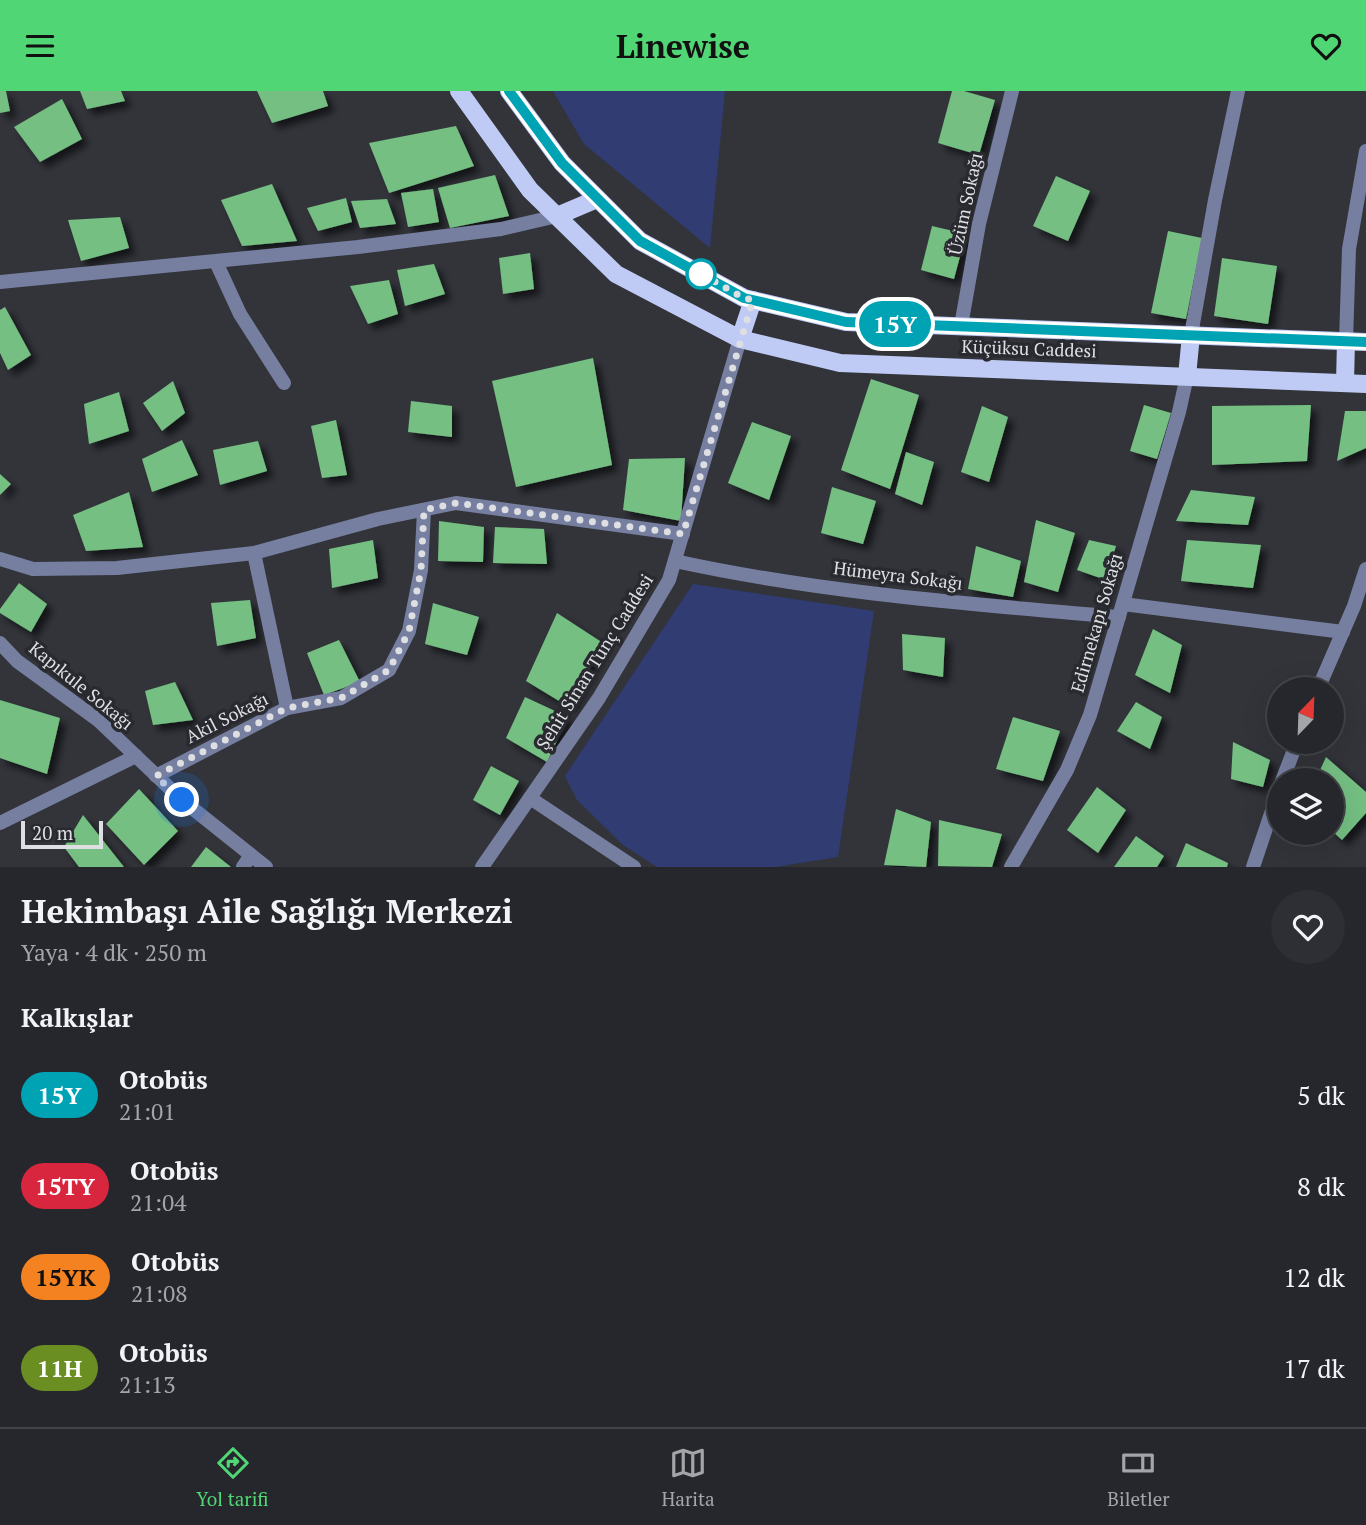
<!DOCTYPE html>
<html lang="tr">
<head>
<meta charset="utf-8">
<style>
  body { margin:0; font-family:"PT Serif",serif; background:#2e2f34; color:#f1f3f6; height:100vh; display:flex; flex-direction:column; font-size:26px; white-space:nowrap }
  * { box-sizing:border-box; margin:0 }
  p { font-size:23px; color:#a4a5a9 }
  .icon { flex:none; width:38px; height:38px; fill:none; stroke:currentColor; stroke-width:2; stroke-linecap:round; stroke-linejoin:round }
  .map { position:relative; height:776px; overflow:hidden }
  .panel { display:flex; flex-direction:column; background:#26272c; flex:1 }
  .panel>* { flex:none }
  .badge { padding:0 14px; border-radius:23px; font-size:24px; line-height:46px }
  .needle { width:46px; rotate:23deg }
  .fabs { position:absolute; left:1267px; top:586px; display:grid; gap:14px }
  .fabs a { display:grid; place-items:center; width:77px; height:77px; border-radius:50%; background:#26272c; box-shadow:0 7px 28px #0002,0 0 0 2px #424448; font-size:35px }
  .scale { position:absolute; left:21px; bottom:18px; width:82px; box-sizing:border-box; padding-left:7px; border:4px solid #dedfe3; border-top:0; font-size:19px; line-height:24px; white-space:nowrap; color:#dedfe3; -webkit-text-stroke:5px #292a30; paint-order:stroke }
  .you { position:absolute; width:35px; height:35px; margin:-18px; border:5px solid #fff; border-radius:50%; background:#1a73e8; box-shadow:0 0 0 10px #1a73e833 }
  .map>.badge { position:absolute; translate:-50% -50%; box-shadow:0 0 0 4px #fff }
  h2 { padding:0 21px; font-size:26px; line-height:63px }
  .round { display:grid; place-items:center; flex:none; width:74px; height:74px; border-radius:37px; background:#2e2f34 }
  .summary { display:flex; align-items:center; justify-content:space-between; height:119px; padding:0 21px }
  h1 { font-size:33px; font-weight:700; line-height:52px }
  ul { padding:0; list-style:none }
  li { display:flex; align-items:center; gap:21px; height:91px; padding:0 21px }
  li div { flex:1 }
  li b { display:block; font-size:26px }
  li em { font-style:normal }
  li .badge { min-width:77px; font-weight:700; text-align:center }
  header { display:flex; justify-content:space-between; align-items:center; height:91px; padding:0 21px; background:#50d674; color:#111; font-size:32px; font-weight:700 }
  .menu { display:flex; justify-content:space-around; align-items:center; height:98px; border-top:2px solid #424448; background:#26272c; font-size:19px; color:#a4a5a9 }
  .menu a { display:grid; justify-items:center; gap:4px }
  .menu .on { color:#50d674 }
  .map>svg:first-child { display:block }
  .green { fill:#303c72 }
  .building { fill:#74bf83; filter:url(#shadow) }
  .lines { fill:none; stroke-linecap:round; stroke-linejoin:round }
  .minor { stroke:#767fa0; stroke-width:14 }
  .primary { stroke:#bfcbf4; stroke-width:18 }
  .line-casing { stroke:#fff; stroke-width:16 }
  .line { stroke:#00a3b4; stroke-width:10 }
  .walk { stroke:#dedfe3; stroke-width:7; stroke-dasharray:0 12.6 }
  .stop-dot { fill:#fff; stroke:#00a3b4; stroke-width:3.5 }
  .labels { text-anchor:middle; stroke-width:7; stroke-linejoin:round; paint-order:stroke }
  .street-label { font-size:18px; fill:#dedfe3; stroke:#292a30 }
</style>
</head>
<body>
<header><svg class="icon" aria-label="menu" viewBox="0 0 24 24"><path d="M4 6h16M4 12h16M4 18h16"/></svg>Linewise<svg class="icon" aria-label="heart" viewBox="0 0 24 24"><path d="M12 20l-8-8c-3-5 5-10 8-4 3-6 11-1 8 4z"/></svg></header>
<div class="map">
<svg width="1366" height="776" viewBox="0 0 1366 776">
  <defs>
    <filter id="shadow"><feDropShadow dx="6" dy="6" stdDeviation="3.5" flood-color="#0009"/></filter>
  </defs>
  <rect width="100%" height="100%" fill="#32343a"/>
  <g class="green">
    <polygon points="553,0 725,0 710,157 584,53"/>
    <polygon points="693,493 874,520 838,766 775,776 657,776 623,754 577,709 565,685"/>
  </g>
  <g class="building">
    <polygon points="0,0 6,0 10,20 0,22"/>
    <polygon points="80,0 121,0 125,10 87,18"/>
    <polygon points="257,0 323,0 328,15 272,32"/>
    <polygon points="952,0 964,0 995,9 979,64 938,52"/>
    <polygon points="62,8 82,48 40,71 14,36"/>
    <polygon points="456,35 474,75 389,102 369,52"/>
    <polygon points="495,84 509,125 450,137 438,97"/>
    <polygon points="1056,85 1090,100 1068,150 1033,135"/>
    <polygon points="272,93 297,150 242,155 221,109"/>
    <polygon points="433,98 439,131 408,136 401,102"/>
    <polygon points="346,107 352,131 318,140 307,117"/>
    <polygon points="387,108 396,133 360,137 351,110"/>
    <polygon points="120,126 129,157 81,170 68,129"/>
    <polygon points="932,135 966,143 954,188 921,179"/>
    <polygon points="1168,140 1202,147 1186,228 1151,222"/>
    <polygon points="530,162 534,198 503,203 499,167"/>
    <polygon points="1222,167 1277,175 1268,233 1214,225"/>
    <polygon points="434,173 445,203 405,215 397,179"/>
    <polygon points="389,189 398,223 368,233 350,195"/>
    <polygon points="5,216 31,264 8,279 0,262 0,219"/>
    <polygon points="593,267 612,374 516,396 492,290"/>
    <polygon points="871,288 919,304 890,398 841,379"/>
    <polygon points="173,290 185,322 162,340 143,312"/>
    <polygon points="119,301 129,340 89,353 84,313"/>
    <polygon points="411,310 452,315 452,346 408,341"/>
    <polygon points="1144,314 1171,322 1157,368 1130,360"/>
    <polygon points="1311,314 1307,370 1212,374 1212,315"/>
    <polygon points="982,315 1008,326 989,391 961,381"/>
    <polygon points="1345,320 1366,320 1366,357 1337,370"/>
    <polygon points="336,329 347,384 322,387 311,335"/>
    <polygon points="752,331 791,345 769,409 728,392"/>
    <polygon points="182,349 198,384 152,401 142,368"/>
    <polygon points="258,350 267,380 220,394 213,359"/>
    <polygon points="906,361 934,371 922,414 895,403"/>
    <polygon points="685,367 681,430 623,419 629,368"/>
    <polygon points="0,383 11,393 0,404"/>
    <polygon points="832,396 876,410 863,453 821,442"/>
    <polygon points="1191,399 1255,406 1248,434 1176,430"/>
    <polygon points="129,401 143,456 86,460 73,424"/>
    <polygon points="1036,429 1075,442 1058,501 1024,491"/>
    <polygon points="439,430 484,436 483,471 438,470"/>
    <polygon points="495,436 544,438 547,473 493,472"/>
    <polygon points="373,449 378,487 332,497 329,458"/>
    <polygon points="1089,449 1116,455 1106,489 1077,479"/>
    <polygon points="1187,449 1261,454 1253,497 1181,490"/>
    <polygon points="976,455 1021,470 1013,506 968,498"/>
    <polygon points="19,492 47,513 31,541 0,522 0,518"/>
    <polygon points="250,509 256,547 217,555 211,512"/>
    <polygon points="433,512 479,526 467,564 425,553"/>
    <polygon points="557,522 603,552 569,616 526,590"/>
    <polygon points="1153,538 1182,554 1170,602 1135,584"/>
    <polygon points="902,543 945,547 943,586 903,579"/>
    <polygon points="339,549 360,591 324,604 307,562"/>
    <polygon points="175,591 193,629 153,634 145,600"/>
    <polygon points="525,606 568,626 547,671 506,647"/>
    <polygon points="0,609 60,627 47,683 0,667"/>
    <polygon points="1136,611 1162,626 1150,658 1117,640"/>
    <polygon points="1013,626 1060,640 1043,690 996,678"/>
    <polygon points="1233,651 1270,669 1263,696 1231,688"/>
    <polygon points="1326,666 1366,701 1366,722 1342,749 1332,740 1332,690 1315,690"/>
    <polygon points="491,675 519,690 500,724 473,709"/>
    <polygon points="1097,696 1126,719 1098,762 1067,739"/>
    <polygon points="139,698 178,740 144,774 106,733"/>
    <polygon points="896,718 931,731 926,776 884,774"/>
    <polygon points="83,724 124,776 79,776 64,756"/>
    <polygon points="939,729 1002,743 992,776 938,775"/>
    <polygon points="1136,745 1164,765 1157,776 1114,776"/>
    <polygon points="1186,752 1228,772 1227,776 1176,776"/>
    <polygon points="206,756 231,776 191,776"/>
  </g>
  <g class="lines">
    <g class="minor">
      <polyline points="216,171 240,223 284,292"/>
      <polyline points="0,191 358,156 501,138 557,125"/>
      <polyline points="961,235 979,133 1012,0"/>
      <polyline points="1191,244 1215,109 1238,0"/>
      <polyline points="1346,250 1349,158 1366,60"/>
      <polyline points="0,468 33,478 117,477 254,462 378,428 456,412 683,443"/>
      <path d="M675,470c146,32 296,43 444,56"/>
      <polyline points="1123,513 1343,541"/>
      <polyline points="0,552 17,570 98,629 182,709 266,776"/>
      <polyline points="1318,598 1354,515 1366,478"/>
      <polyline points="287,617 341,607 389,579 409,540 421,479 424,419"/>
      <polyline points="156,685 287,617 254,462"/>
      <polyline points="1282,690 1297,651"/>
      <polyline points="530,707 634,776"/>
      <polyline points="0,732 136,665"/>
      <polyline points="243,776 251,764"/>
      <polyline points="482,776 599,607 669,489 740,248"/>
      <polyline points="1011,776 1067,679 1090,624 1179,321 1187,285"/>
      <polyline points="1253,776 1279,699"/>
    </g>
    <g class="primary">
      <polyline points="459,0 530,99 616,183 740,248 840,272 1366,293"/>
      <polyline points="509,0 562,72 640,150 744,207 846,231 1366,251"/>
      <polyline points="557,125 597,108"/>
      <polyline points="740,248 753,209"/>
      <polyline points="1187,285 1191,244"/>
      <polyline points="1345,292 1346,250"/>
    </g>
  </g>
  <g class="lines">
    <defs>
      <polyline id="line" points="509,0 562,72 640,150 744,207 846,231 1366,251"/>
    </defs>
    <use href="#line" class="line-casing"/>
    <use href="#line" class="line"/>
    <polyline class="walk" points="182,709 156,685 287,617 341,607 389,579 409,540 421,479 424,419 456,412 683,443 753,209 744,207 701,183"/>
  </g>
  <circle class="stop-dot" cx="701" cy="183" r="14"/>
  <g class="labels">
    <g class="street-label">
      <text transform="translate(966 113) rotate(-78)" y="6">Üzüm Sokağı</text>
      <text transform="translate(1029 258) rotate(2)" y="6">Küçüksu Caddesi</text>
      <text transform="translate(898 485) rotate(7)" y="6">Hümeyra Sokağı</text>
      <text transform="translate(1097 532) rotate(-74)" y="6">Edirnekapı Sokağı</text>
      <text transform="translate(595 571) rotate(-58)" y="6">Şehit Sinan Tunç Caddesi</text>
      <text transform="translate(81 595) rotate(39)" y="6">Kapıkule Sokağı</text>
      <text transform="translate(227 627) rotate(-27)" y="6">Akil Sokağı</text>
    </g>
  </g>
</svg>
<div class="fabs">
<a><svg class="needle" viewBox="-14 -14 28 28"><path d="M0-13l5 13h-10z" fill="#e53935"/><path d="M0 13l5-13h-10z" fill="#a4a5a9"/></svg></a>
<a><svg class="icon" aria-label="layers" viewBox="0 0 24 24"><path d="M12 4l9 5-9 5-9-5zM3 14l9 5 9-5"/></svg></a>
</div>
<div class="scale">20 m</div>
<div class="you" style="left:182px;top:709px"></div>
<b class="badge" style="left:895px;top:233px;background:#00a3b4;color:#fff">15Y</b>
</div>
<section class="panel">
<div class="summary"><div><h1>Hekimbaşı Aile Sağlığı Merkezi</h1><p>Yaya · 4 dk · 250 m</p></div><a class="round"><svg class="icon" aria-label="heart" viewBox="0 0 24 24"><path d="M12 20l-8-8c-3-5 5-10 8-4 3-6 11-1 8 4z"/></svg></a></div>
<h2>Kalkışlar</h2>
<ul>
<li><span class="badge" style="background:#00a3b4;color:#fff">15Y</span><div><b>Otobüs</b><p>21:01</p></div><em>5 dk</em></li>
<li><span class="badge" style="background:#d7263d;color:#fff">15TY</span><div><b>Otobüs</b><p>21:04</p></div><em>8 dk</em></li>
<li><span class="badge" style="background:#f58220;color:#111">15YK</span><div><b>Otobüs</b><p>21:08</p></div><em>12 dk</em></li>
<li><span class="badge" style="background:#6b8e23;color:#fff">11H</span><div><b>Otobüs</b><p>21:13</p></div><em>17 dk</em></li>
</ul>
</section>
<nav class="menu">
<a class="on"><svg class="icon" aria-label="directions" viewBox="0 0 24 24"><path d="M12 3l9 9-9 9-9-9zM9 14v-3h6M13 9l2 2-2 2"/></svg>Yol tarifi</a>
<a><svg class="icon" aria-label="map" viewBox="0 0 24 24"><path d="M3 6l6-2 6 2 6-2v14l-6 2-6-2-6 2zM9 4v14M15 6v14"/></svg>Harita</a>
<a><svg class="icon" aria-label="tickets" viewBox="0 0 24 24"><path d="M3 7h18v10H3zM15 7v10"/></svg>Biletler</a>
</nav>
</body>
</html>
